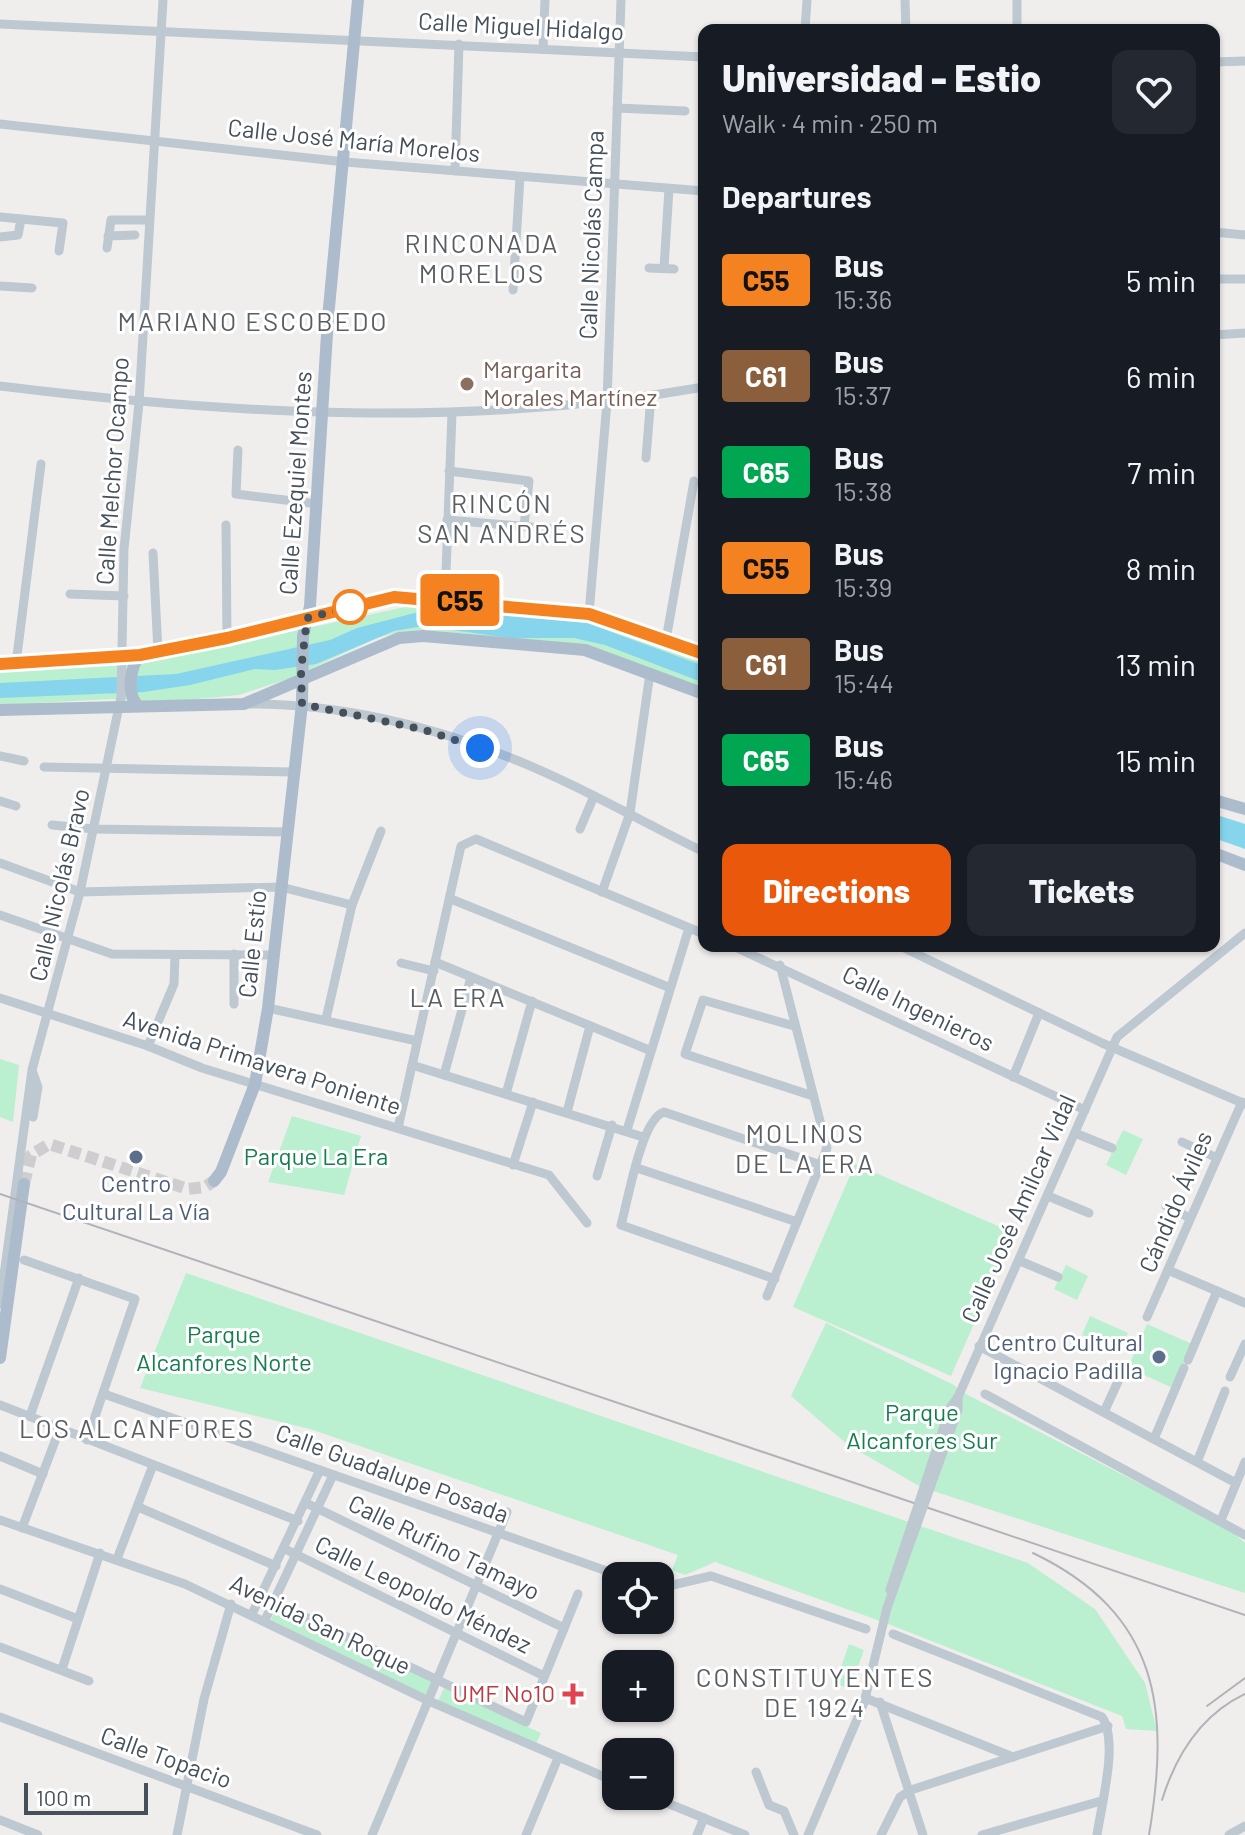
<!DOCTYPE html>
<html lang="en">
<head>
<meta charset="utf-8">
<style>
  body { margin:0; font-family:Barlow,sans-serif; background:#242831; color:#f1f3f6; height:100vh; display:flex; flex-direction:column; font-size:30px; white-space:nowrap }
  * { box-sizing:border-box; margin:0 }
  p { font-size:26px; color:#9ea1a6 }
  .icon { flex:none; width:44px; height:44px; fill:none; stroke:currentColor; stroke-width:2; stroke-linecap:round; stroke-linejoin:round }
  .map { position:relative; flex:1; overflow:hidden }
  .sheet { position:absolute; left:698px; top:24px; width:522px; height:928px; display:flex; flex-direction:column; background:#171b24; border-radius:16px; box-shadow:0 2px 6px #0004 }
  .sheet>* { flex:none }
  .badge { padding:0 16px; border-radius:6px; font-size:28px; line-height:52px }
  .fabs { position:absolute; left:602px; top:1562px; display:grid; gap:16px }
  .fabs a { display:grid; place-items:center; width:72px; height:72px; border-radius:16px; background:#171b24; box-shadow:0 2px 6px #0004; font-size:40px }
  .scale { position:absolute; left:24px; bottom:20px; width:124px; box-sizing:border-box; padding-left:8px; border:4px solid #45505b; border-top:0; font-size:22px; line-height:28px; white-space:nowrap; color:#45505b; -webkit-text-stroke:6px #fff; paint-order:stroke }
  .you { position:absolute; width:40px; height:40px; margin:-20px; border:6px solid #fff; border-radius:50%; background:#1a73e8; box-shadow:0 0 0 12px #1a73e833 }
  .map>.badge { position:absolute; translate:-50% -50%; box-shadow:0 0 0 4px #fff }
  h2 { padding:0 24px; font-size:30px; line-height:72px }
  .round { display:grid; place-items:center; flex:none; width:84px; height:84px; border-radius:16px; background:#242831 }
  .headline { display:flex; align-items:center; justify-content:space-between; height:136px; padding:0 24px }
  h1 { font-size:38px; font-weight:800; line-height:60px }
  .primary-button { display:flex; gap:16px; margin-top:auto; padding:16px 24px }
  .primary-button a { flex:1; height:92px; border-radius:16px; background:#ea580c; color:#fff; font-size:32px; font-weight:800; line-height:92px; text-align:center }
  .primary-button a+a { background:#242831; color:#f1f3f6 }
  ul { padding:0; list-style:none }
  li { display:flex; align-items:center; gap:24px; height:96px; padding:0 24px }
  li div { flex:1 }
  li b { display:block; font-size:30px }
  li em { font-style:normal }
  li .badge { min-width:88px; font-weight:700; text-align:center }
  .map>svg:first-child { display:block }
  .green { fill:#baefd0 }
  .water { fill:#87d5ed }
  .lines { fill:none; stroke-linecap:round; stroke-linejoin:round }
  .major-tunnel { stroke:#ceced0; stroke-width:12; stroke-dasharray:12 6; stroke-linecap:butt }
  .minor { stroke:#bec8d0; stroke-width:9 }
  .major { stroke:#acbccd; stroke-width:12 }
  .rail { stroke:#b0b3b8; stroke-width:2 }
  .minor-bridge { stroke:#bec8d0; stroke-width:9 }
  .line-casing { stroke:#fff; stroke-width:18 }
  .line { stroke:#f58220; stroke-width:12 }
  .walk { stroke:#45505b; stroke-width:8; stroke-dasharray:0 14.4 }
  .education-dot { fill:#8d6e63; stroke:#fff; stroke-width:3 }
  .stop-dot { fill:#fff; stroke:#f58220; stroke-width:4 }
  .service-dot { fill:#5c6f8a; stroke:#fff; stroke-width:3 }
  .health-dot { fill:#e0444e; stroke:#fff; stroke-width:3 }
  .labels { text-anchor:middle; stroke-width:6; stroke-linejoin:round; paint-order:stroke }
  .street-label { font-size:24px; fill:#45505b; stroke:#fff }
  .education-label { font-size:24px; fill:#785e54; stroke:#fff; text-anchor:start }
  .park-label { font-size:24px; fill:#157e4c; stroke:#fff }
  .service-label { font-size:24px; fill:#4e5e75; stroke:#fff }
  .health-label { font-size:24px; fill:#be3a42; stroke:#fff; text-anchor:end }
  .neighbourhood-label { font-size:26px; letter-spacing:2px; fill:#5a5e63; stroke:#fff }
</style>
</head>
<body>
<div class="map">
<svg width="1245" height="1835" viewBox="0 0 1245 1835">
  <rect width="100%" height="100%" fill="#f0eeed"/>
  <g class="green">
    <polygon points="419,604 596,620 704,662 704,688 585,645 426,630 399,632 377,638 288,679 239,695 155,703 111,699 0,705 0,670 137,665"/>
    <polygon points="0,1059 19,1065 13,1122 0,1117"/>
    <polygon points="292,1116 361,1136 344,1195 268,1182"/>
    <polygon points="1123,1130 1143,1139 1126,1175 1106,1165"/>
    <polygon points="855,1164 1014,1233 951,1376 793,1307"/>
    <polygon points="1066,1265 1088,1276 1077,1300 1054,1289"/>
    <polygon points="186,1273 1028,1563 1095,1609 1145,1683 1157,1731 1126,1729 1122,1716 883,1622 715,1562 685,1575 672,1570 678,1555 310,1429 140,1388"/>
    <polygon points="1090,1316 1128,1333 1120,1351 1082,1335"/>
    <polygon points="826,1323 954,1385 960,1391 1230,1530 1245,1543 1245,1593 921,1487 848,1445 791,1396"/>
    <polygon points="1147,1324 1192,1344 1173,1388 1128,1368"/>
    <polygon points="277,1606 436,1684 429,1698 271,1620"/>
    <polygon points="849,1644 864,1650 850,1689 835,1684"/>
    <polygon points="444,1688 541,1733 536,1744 438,1701"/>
  </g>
  <g class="water">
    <polygon points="430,609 587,623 704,666 704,683 605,645 574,638 510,638 424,626 394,631 316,664 275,670 255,669 190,685 144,692 0,698 0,683 176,674 330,640 357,628"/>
    <polygon points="1214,814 1245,824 1245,849 1214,838"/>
  </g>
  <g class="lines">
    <polyline class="major-tunnel" points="24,1184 31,1155 49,1144 188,1189 205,1187 214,1181"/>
    <g class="minor">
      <polyline points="905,0 906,30"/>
      <polyline points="0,24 704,57"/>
      <polyline points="805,30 807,0"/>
      <polyline points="1017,30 1017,0"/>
      <polyline points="543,49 545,0"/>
      <polyline points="1214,62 1245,61"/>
      <polyline points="617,108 685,111"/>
      <polyline points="0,124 345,162 704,191"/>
      <polyline points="455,171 459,44"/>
      <polyline points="0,217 21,219 18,235 0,237"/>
      <polyline points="21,219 63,223 59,251"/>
      <polyline points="1214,232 1245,235"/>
      <polyline points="108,236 135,235"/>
      <polyline points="107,248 111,220 149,220"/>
      <polyline points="649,268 674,269"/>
      <polyline points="664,268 669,189"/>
      <polyline points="1214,279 1245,279"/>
      <polyline points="0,286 32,288"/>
      <polyline points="513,290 520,177"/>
      <polyline points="1214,335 1245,333"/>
      <path d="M0,386c234,29 471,42 704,1"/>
      <polyline points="238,450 236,494 318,504"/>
      <polyline points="646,458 651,396"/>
      <polyline points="449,471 529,481 524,526"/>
      <polyline points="447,520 555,529"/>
      <polyline points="226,525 227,638"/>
      <polyline points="153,553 158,652"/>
      <polyline points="70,594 124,596"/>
      <polyline points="445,599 452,413"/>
      <polyline points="589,614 607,402 621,0"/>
      <polyline points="666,640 694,481"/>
      <polyline points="16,664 41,464"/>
      <path d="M247,704c88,-1 182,21 264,54 66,26 129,63 193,94"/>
      <polyline points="0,756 24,761"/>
      <polyline points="44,767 294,772"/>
      <polyline points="0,801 16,806"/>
      <polyline points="52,825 94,829 287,832"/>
      <polyline points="580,829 594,796"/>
      <polyline points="0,863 80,892 281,887 352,905"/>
      <polyline points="602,892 630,813 650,673"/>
      <polyline points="451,899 668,987"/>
      <polyline points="0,915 112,954 274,955"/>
      <polyline points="733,946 1085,1110"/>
      <polyline points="900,946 1102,1043 1245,1104"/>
      <polyline points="435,962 649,1050"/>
      <polyline points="401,963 434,971"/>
      <polyline points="0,998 148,1046 202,1068 549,1175 587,1223"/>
      <polyline points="234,1004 234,954"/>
      <polyline points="268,1008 417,1041"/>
      <polyline points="326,1019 352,905 381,831"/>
      <polyline points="794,1026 703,1000 685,1054 813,1096"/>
      <polyline points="148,1046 174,984 175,955"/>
      <polyline points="412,1065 643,1137"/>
      <polyline points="444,1075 471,977"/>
      <polyline points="1013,1077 1039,1013"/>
      <polyline points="506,1094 532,1001"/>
      <polyline points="567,1112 590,1026"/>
      <polyline points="33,1117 38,1087 33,1073"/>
      <polyline points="398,1128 461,846 476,839 704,934"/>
      <polyline points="627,1130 689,928"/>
      <polyline points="1075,1133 1112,1148"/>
      <polyline points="1182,1142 1215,1157"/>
      <polyline points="513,1165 533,1102"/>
      <polyline points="637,1168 797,1222"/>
      <polyline points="597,1176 612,1125"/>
      <polyline points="1048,1196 1089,1213"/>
      <polyline points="1166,1206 1190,1218"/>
      <polyline points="24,1260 135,1299 87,1440"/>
      <polyline points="1020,1261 1058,1277"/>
      <polyline points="1168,1270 1245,1303"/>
      <path d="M775,1279l-154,-54c7,-24 20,-106 43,-113l157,53"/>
      <polyline points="767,1296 827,1148 780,965"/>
      <polyline points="0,1304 32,1070 80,892 121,697 124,549 139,403 163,0"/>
      <polyline points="1147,1317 1242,1102"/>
      <polyline points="979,1346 1236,1483"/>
      <polyline points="1188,1360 1217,1291"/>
      <polyline points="1230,1377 1245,1344"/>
      <polyline points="104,1394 621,1576"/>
      <polyline points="985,1394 1245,1535"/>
      <polyline points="958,1397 1117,1037 1245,933"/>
      <polyline points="0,1405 298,1521"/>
      <polyline points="1104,1412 1121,1375"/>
      <polyline points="30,1416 79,1278"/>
      <polyline points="1154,1439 1184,1368"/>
      <polyline points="0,1456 43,1474"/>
      <polyline points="1197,1462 1225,1391"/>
      <polyline points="306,1503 564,1628"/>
      <polyline points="138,1507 276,1566"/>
      <polyline points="0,1520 185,1584 429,1701 616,1782"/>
      <polyline points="1221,1520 1245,1462"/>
      <polyline points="22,1528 60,1428"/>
      <polyline points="285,1549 544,1676"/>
      <polyline points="117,1559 153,1465"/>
      <polyline points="660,1588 711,1576 866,1629"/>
      <polyline points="0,1589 78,1619"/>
      <polyline points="261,1596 526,1722 578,1594"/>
      <polyline points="252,1614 320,1470"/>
      <polyline points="265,1620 333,1475"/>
      <path d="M893,1634l209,83c17,24 -1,89 -5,118"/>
      <polyline points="0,1647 89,1681"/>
      <polyline points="62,1669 100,1553"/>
      <polyline points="865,1698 1013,1757"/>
      <polyline points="880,1702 923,1835"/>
      <polyline points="0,1717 317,1835"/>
      <polyline points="756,1772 769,1805 784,1811 794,1835"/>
      <polyline points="650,1796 745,1835"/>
      <polyline points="0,1820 38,1835"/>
      <polyline points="177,1835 204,1699 231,1604"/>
      <polyline points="372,1835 507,1512"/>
      <polyline points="526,1835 558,1758"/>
      <polyline points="697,1835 704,1818"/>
      <polyline points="808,1835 864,1703 887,1608"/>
      <polyline points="881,1835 900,1797 911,1790 1108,1726"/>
      <polyline points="982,1835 1101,1801"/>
      <polyline points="1229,1835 1245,1826"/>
    </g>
    <g class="major">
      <polyline points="0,664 146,654 394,597 445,599 589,614 704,654"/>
      <path d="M138,706c-12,-12 -8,-39 2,-51"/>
      <polyline points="0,710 244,704 399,638 423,636 585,650 704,694"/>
      <polyline points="1214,800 1245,809"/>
      <polyline points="1214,853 1245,865"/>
      <polyline points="214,1181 221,1172 255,1084 268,1008 302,704 303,636 310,606 328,318 358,0"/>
      <polyline points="0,1358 24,1184"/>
    </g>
    <g class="rail">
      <polyline points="0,1194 1245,1615"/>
      <path d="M1033,1553c127,61 137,156 116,282"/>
      <polyline points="1207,1706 1245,1678"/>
      <path d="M1162,1800c14,-45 39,-85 83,-106"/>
    </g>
    <g class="minor-bridge">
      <polyline points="890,1590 950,1408 958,1397"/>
      <polyline points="887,1608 958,1410 958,1397"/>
    </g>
  </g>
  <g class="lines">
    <defs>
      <polyline id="line" points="0,664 140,655 227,638 394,597 589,614 704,654"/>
    </defs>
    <use href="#line" class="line-casing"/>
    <use href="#line" class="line"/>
    <polyline class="walk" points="350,607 307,618 301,671 302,704 421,729 480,748"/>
  </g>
  <circle class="education-dot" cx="467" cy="384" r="8"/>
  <circle class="stop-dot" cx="350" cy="607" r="16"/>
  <g class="service-dot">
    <circle cx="136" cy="1157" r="8"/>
    <circle cx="1159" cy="1357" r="8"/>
  </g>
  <path class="health-dot" d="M569 1682h8v8h8v8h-8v8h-8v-8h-8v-8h8z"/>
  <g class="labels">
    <g class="street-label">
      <text transform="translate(521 27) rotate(3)" y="8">Calle Miguel Hidalgo</text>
      <text transform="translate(354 141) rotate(6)" y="8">Calle José María Morelos</text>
      <text transform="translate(592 235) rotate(-88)" y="8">Calle Nicolás Campa</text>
      <text transform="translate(113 471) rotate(-86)" y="8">Calle Melchor Ocampo</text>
      <text transform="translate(296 483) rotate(-86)" y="8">Calle Ezequiel Montes</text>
      <text transform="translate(60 885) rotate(-77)" y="8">Calle Nicolás Bravo</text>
      <text transform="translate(253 944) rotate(-84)" y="8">Calle Estío</text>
      <text transform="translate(918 1009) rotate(26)" y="8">Calle Ingenieros</text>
      <text transform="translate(262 1063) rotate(18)" y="8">Avenida Primavera Poniente</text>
      <text transform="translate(1176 1202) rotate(-67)" y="8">Cándido Áviles</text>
      <text transform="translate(1019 1209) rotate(-66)" y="8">Calle José Amilcar Vidal</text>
      <text transform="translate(392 1474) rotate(20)" y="8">Calle Guadalupe Posada</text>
      <text transform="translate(444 1548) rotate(26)" y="8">Calle Rufino Tamayo</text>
      <text transform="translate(423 1595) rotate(26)" y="8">Calle Leopoldo Méndez</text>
      <text transform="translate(320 1625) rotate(26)" y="8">Avenida San Roque</text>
      <text transform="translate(166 1758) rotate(20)" y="8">Calle Topacio</text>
    </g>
    <g class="education-label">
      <text x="483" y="378">Margarita<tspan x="483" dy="28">Morales Martínez</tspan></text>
    </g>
    <g class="park-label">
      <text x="316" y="1165">Parque La Era</text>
      <text x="224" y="1343">Parque<tspan x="224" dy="28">Alcanfores Norte</tspan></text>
      <text x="922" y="1421">Parque<tspan x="922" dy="28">Alcanfores Sur</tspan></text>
    </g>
    <g class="service-label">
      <text x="136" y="1192">Centro<tspan x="136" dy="28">Cultural La Vía</tspan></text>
      <text x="1143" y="1351" text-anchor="end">Centro Cultural<tspan x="1143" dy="28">Ignacio Padilla</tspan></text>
    </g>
    <g class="health-label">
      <text x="555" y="1702">UMF No10</text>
    </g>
    <g class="neighbourhood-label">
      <text x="482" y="253">RINCONADA<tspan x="482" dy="30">MORELOS</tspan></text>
      <text x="253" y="331">MARIANO ESCOBEDO</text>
      <text x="502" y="513">RINCÓN<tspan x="502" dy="30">SAN ANDRÉS</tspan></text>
      <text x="458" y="1007">LA ERA</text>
      <text x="805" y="1143">MOLINOS<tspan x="805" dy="30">DE LA ERA</tspan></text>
      <text x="137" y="1438">LOS ALCANFORES</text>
      <text x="815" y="1687">CONSTITUYENTES<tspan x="815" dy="30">DE 1924</tspan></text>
    </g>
  </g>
</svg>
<div class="fabs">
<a><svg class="icon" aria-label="locate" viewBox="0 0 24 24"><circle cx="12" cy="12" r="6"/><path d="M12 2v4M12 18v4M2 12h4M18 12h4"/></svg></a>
<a>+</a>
<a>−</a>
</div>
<div class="scale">100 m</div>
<div class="you" style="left:480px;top:748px"></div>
<b class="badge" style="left:460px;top:600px;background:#f58220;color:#111">C55</b>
<section class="sheet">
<div class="headline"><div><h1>Universidad - Estio</h1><p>Walk · 4 min · 250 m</p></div><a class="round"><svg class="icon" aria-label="heart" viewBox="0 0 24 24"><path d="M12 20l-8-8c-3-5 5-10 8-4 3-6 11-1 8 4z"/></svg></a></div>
<h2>Departures</h2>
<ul>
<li><span class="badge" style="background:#f58220;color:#111">C55</span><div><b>Bus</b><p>15:36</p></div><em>5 min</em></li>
<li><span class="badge" style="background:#8b5e3c;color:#fff">C61</span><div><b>Bus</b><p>15:37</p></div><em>6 min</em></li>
<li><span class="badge" style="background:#00a651;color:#fff">C65</span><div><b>Bus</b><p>15:38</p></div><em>7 min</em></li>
<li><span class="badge" style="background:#f58220;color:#111">C55</span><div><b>Bus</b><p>15:39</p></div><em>8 min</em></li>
<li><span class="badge" style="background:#8b5e3c;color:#fff">C61</span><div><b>Bus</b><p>15:44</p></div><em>13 min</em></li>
<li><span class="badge" style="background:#00a651;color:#fff">C65</span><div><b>Bus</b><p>15:46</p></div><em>15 min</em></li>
</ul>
<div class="primary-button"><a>Directions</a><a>Tickets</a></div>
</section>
</div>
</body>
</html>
